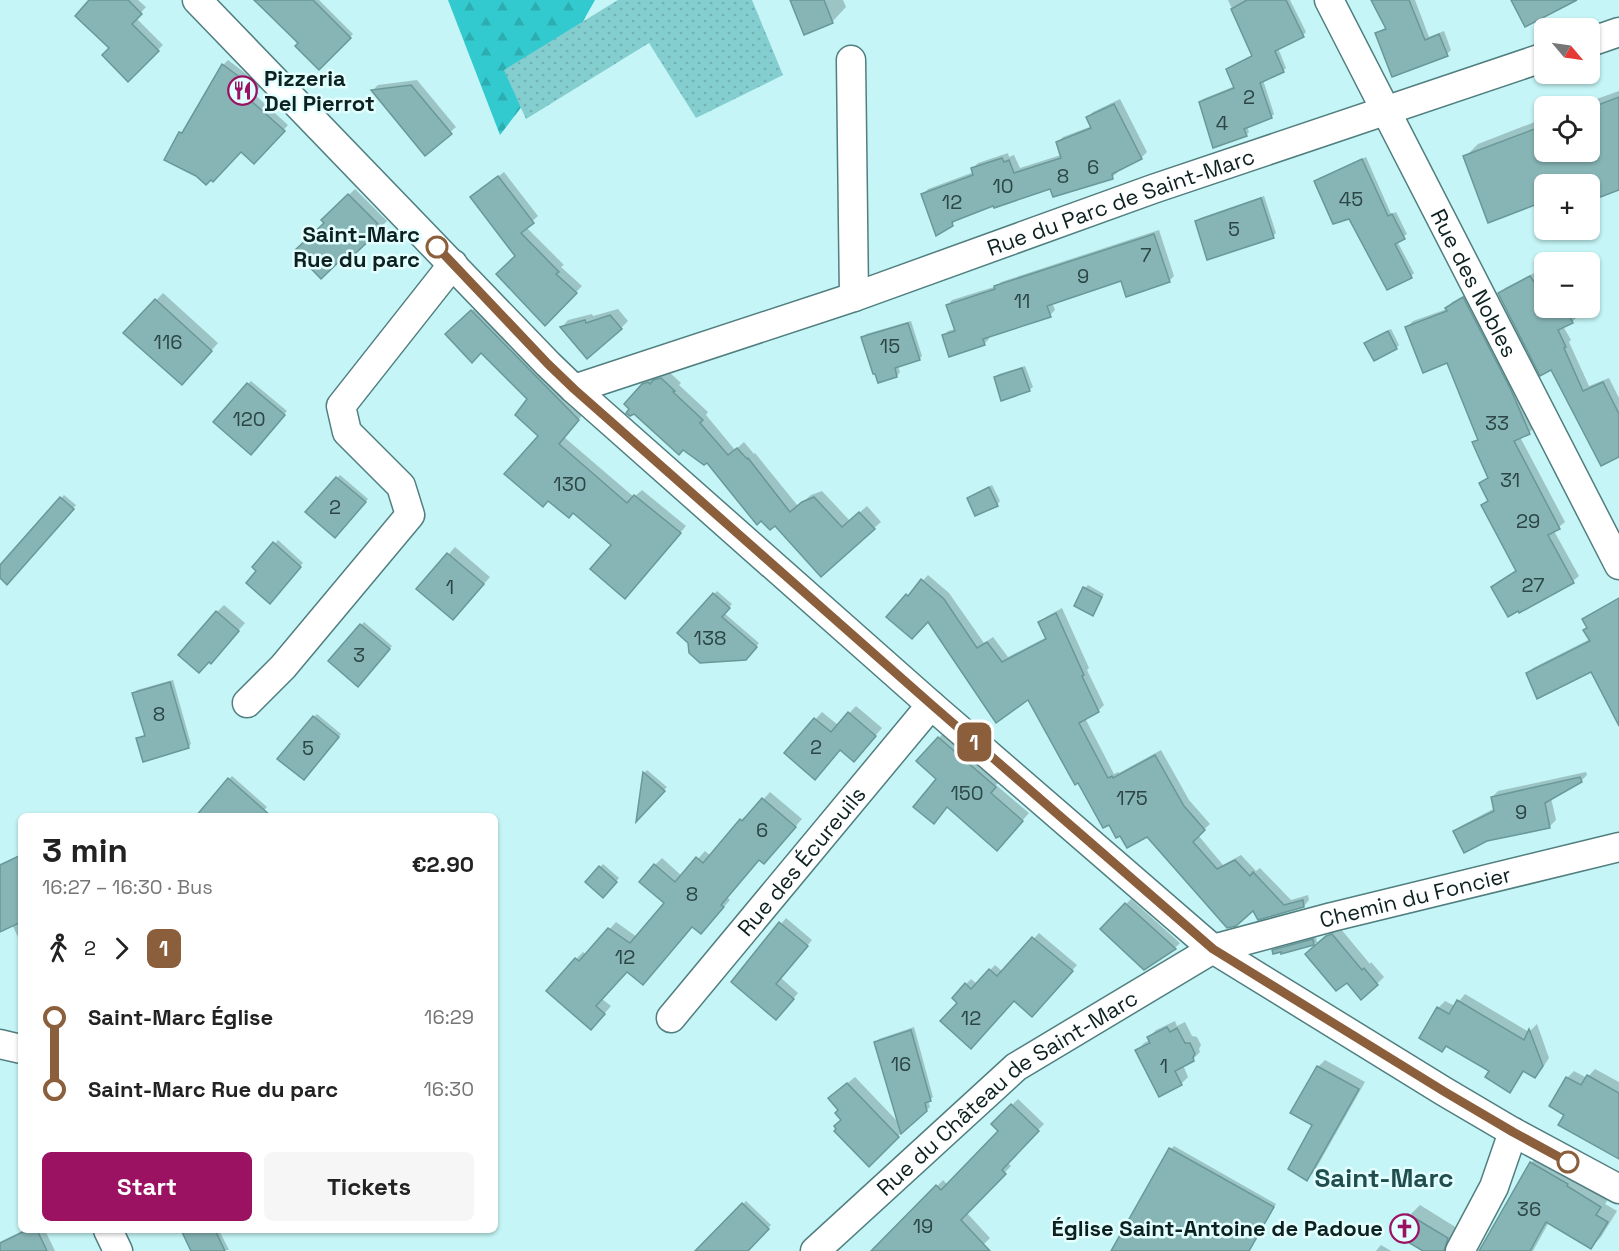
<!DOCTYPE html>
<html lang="en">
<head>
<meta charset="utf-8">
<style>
  body { margin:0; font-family:"Space Grotesk",sans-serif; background:#f6f6f6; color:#222; height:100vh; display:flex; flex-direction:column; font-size:22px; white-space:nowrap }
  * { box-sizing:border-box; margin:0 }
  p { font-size:20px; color:#767676 }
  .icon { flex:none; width:33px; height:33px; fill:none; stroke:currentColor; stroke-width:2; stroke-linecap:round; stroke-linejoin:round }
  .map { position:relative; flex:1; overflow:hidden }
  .drawer { position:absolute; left:18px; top:813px; width:480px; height:420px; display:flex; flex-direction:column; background:#fff; border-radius:9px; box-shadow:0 2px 4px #0004 }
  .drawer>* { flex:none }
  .badge { padding:0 12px; border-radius:9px; font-size:21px; line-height:39px }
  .needle { width:39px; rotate:119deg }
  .fabs { position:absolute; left:1534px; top:18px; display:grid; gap:12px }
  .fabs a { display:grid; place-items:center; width:66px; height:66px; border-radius:9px; background:#fff; box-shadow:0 2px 4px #0004; font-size:30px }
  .map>.badge { position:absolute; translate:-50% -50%; box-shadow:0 0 0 3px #fff }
  .legs { display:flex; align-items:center; gap:9px; height:66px; padding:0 24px; font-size:20px }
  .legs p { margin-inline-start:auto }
  .summary { display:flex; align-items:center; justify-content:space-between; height:102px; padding:0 24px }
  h1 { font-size:33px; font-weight:700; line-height:45px }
  .primary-button { display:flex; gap:12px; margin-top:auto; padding:12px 24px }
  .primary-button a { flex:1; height:69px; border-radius:9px; background:#9b1263; color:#fff; font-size:24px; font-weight:700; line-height:69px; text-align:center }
  .primary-button a+a { background:#f6f6f6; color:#222 }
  ul { padding:0 24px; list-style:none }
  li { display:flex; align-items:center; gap:21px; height:72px; font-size:22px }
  li i { display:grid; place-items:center; width:9px; height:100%; margin:0 8px; background:currentColor }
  li i::after { content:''; width:15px; height:15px; margin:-8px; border:4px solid; border-radius:50%; background:#fff }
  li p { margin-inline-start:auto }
  li:first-child i { background:linear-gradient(#0000 50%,currentColor 0) }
  li:last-child i { background:linear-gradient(currentColor 50%,#0000 0) }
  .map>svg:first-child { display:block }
  .forest { fill:url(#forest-firs) }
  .park { fill:url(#park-dots) }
  .shadow { fill:#0003 }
  .building { fill:#87b5b6; stroke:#6a9899; stroke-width:1.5 }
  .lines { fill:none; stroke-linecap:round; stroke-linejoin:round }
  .minor-casing { stroke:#517e7f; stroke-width:31 }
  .minor { stroke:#fff; stroke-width:28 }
  .line-1-casing { stroke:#fff; stroke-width:14 }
  .line-1 { stroke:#8b5e3c; stroke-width:9 }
  .stop-1-dot { fill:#fff; stroke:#8b5e3c; stroke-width:3 }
  .labels { text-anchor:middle; stroke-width:5; stroke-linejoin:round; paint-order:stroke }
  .number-label { font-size:20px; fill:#2c4646 }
  .poi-label { font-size:22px; font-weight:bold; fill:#0e2121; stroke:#e2feff; text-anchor:start }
  .street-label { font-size:22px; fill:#0e2121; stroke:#e2feff }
  .stop-label { font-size:22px; font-weight:bold; fill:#0e2121; stroke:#e2feff; text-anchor:end }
  .quarter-label { font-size:26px; font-weight:bold; fill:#204d4e; stroke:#e2feff }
</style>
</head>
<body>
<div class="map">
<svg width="1619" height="1251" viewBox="0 0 1619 1251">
  <defs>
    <pattern id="forest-firs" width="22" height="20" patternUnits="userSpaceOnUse" patternTransform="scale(1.5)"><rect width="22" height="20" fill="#32cace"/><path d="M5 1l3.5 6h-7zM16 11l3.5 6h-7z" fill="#2badb1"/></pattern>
    <pattern id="park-dots" width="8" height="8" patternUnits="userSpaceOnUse" patternTransform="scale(1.5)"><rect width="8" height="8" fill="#84ced0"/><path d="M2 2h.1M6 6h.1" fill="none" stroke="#71b1b2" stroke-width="1.8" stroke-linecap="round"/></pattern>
  </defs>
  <rect width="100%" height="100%" fill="#c5f5f6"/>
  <polygon class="forest" points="448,0 595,0 572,41 500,135"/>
  <polygon class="park" points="618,0 752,0 783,75 696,118 649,43 526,119 504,70"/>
  <g class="shadow">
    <polygon points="91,0 138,0 146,7 136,18 163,45 128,80 111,48"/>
    <polygon points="256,0 319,0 353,34 319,68 300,43"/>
    <polygon points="792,0 843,0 846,7 832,22"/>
    <polygon points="1228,0 1290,0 1306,32 1303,35 1278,48 1286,68 1283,71 1263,80 1274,114 1271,117 1247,126 1249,132 1246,135 1200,102 1203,99 1235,86 1228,69 1231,66 1253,55"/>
    <polygon points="1373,0 1415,0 1429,37 1444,31 1451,50 1447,54 1377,34 1381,30 1387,27"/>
    <polygon points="228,60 245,73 260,87 254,94 288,125 259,158 241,150 181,133 186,128 223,65"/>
    <polygon points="417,80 456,127 425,154 373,90 378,85"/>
    <polygon points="1619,91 1619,188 1590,183 1585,184 1545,184 1545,200 1465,157 1478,144 1545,118 1545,152 1590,152 1590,106 1577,106"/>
    <polygon points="1120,99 1147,152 1141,158 1117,169 1118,172 1112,177 1051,187 994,204 958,218 952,224 923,194 928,189 974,172 973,168 978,163 1008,153 1009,157 1014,155 1020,168 1061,155 1058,142 1063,137 1092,126 1088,117 1093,112"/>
    <polygon points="1366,157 1391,214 1396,212 1407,234 1397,241 1414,273 1411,276 1349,217 1316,181 1319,178"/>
    <polygon points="504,172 538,216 526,227 564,265 561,267 582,286 545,324 517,256 478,192"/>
    <polygon points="355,189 387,221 355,252 323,220"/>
    <polygon points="1264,196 1276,233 1273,236 1197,221 1200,218"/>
    <polygon points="1159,230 1174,276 1169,281 1122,279 1052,302 1055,310 1050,315 988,335 989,339 984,344 943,336 948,331 955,329 948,305 952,300 997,286 1001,282"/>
    <polygon points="1536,272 1539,278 1545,275 1545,308 1573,308 1578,316 1572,322 1563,326 1571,340 1569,342 1589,386 1609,378 1619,398 1619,455 1552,368 1500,294 1505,288"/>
    <polygon points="163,293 218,343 189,376 126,333"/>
    <polygon points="1469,293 1534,427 1529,433 1520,437 1565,522 1554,531 1579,576 1573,581 1520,611 1493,587 1499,581 1517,570 1483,505 1489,499 1481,484 1489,477 1474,443 1479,438 1447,361 1407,327 1413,321 1447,309 1452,302"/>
    <polygon points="478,305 584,413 564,437 634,497 642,490 686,526 631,590 613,545 540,435 529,399 481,351 447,334"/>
    <polygon points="618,309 628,321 621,328 562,327 568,320 592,314 593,316"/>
    <polygon points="911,321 922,356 919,359 898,366 900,372 897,376 863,337 866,334"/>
    <polygon points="1391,329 1399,345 1396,348 1369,340"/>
    <polygon points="1025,366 1033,387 1029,390 995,377 999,374"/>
    <polygon points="669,372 681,383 679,385 708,412 706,415 735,450 744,442 754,454 755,453 798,506 811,495 822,491 850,521 867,506 881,522 821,575 643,385 651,378 655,376 657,378 661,374"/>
    <polygon points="251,381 287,411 254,450 248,384"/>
    <polygon points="340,475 368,499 335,536 307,512"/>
    <polygon points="992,485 1000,501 997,505 969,499 972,496"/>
    <polygon points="64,495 76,505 7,583 0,576 0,567"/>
    <polygon points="278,540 303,563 270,602 258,571 254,567"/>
    <polygon points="455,547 490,577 460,611 419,589"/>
    <polygon points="928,575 949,593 984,643 993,637 1008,657 1047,637 1040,622 1046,617 1062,608 1089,668 1087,670 1104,705 1098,711 1085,718 1114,774 1118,772 1119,773 1161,750 1189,800 1210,824 1198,835 1223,865 1241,855 1256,871 1260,868 1291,900 1308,895 1309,900 1304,906 1254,909 1147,835 1029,698 928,620 889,617"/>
    <polygon points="1088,585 1104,594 1095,611 1085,588"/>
    <polygon points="717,591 732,604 724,613 759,643 746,659 689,642 679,633"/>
    <polygon points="1619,598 1619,723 1592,670 1528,673 1533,668 1590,639 1589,627 1584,620 1589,615"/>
    <polygon points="224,605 245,623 218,654 217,612"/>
    <polygon points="364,622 392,646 361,682 330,661"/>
    <polygon points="173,680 191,744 188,747 138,739 141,736 146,734 134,693 137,690"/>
    <polygon points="856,706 882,728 861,752 841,748 786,753 822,712 838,725"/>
    <polygon points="317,714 341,734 307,775 314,717"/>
    <polygon points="945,731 1001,780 996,785 1029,813 1004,842 948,806 938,779 939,738"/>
    <polygon points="647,770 667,787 638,818 644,773"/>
    <polygon points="1586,772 1587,775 1581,781 1551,798 1556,820 1550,826 1486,840 1455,832 1461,826 1495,808 1492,797 1498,791"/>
    <polygon points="232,776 267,807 259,816 198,816"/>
    <polygon points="770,792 802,819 771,855 760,859 727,897 730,900 708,925 692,925 628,970 602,999 611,1006 598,1021 548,991 576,959 583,952 587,955 616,922 637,937 666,903 655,865 662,858 682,876 705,851 711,856 741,820 748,814 749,815"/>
    <polygon points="21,855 21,944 12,924 0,930 0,864"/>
    <polygon points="603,864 619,878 603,896 587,881"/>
    <polygon points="1131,899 1180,943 1175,948 1144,969 1102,929"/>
    <polygon points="786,918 812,940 781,978 798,993 781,1013 733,982"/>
    <polygon points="1340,928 1370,964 1371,962 1384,977 1377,984 1314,947 1335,929"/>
    <polygon points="1039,933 1077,965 1037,1010 1014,1000 959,1003 966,984 971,979 977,984 995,965 1003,972"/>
    <polygon points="1316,937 1317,943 1283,952 1273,951 1276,948"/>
    <polygon points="1465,994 1529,1032 1537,1024 1549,1058 1542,1069 1535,1076 1525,1070 1516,1084 1509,1091 1491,1071 1447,1045 1421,1037 1438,1008 1445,1001 1455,1006"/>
    <polygon points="1175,1021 1177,1026 1185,1022 1192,1036 1197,1037 1201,1045 1199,1049 1200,1052 1193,1059 1183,1065 1188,1077 1181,1084 1137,1051 1144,1043 1150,1040 1149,1037 1156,1030"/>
    <polygon points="914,1027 933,1097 928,1101 930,1107 905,1129 869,1165 843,1119 837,1092 855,1077 899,1123 876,1042 879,1039"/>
    <polygon points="1325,1060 1365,1082 1314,1172 1307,1179 1318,1067"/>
    <polygon points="1595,1069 1619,1082 1619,1105 1566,1114 1567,1078 1574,1071 1587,1078"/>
    <polygon points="1018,1099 1044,1124 1007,1162 1011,1166 966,1212 990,1238 977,1251 874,1251 943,1180 948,1185 1000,1131 993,1124"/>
    <polygon points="1174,1146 1276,1204 1248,1251 1113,1251 1171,1149"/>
    <polygon points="1541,1153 1610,1196 1605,1204 1617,1211 1601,1237 1591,1247 1549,1222 1533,1251 1481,1251 1531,1163"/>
    <polygon points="746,1201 771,1225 746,1251 703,1251 700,1248"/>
    <polygon points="1420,1205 1457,1228 1457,1251 1426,1251 1410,1215"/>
    <polygon points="24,1230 45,1230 55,1251 0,1251 0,1242"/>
    <polygon points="182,1230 219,1230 229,1250 192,1251"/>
    <polygon points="1381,1245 1391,1251 1376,1251"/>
  </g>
  <g class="building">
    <polygon points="89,0 128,0 142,14 132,24 159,51 128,82 102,55 109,48 75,16"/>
    <polygon points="254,0 313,0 351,38 319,70 295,46 298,43"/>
    <polygon points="790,0 824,0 833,23 804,35"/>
    <polygon points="1247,0 1286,0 1304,37 1275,51 1284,72 1260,83 1272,118 1244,129 1247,136 1213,148 1199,102 1234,88 1226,69 1252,56 1231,9"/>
    <polygon points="1371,0 1409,0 1425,40 1439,34 1448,56 1392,77 1375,33 1386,29"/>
    <polygon points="1511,0 1577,0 1525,27"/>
    <polygon points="222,64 241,78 257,93 250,100 285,131 254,164 241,152 213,182 211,180 206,185 196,176 164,160 179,132 182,133"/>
    <polygon points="411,85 452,134 425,156 371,90"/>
    <polygon points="1619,97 1619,190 1595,199 1590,184 1545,184 1545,201 1488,223 1463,156 1545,125 1545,152 1590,152 1590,108"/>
    <polygon points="1114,104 1142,159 1112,174 1113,179 1053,197 1050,189 994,208 993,206 952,222 953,226 936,236 921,194 973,175 971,168 1002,158 1004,162 1009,160 1014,173 1061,158 1056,142 1091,128 1086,117"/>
    <polygon points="1362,159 1388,216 1392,214 1405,239 1395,244 1412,278 1387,290 1349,219 1333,224 1314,181"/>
    <polygon points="498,176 534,223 521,233 559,272 556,274 577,293 545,326 496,274 515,256 470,197"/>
    <polygon points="348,194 382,228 355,254 351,250 321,279 294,251 324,223 321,220"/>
    <polygon points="1261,198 1274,238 1207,260 1195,221"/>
    <polygon points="1154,234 1170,282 1126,297 1121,281 1047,306 1051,317 983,339 985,345 949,357 942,335 955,331 946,305 995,289 994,286"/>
    <polygon points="1530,276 1534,282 1545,277 1545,308 1565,308 1573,323 1558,330 1566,347 1564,348 1583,391 1603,382 1619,414 1619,457 1601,466 1551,370 1540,376 1498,293"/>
    <polygon points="1463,297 1511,390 1530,434 1514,441 1560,529 1548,535 1574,583 1519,613 1518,611 1508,617 1491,587 1516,571 1481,505 1488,501 1479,483 1488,478 1472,442 1478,440 1447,363 1423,373 1405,327 1447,311 1445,308"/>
    <polygon points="155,299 212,351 182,385 123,333"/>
    <polygon points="471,310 579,420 559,444 627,503 634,495 681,533 625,599 590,569 611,545 573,513 569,518 548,501 543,507 504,474 538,436 515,415 527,399 481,353 472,363 445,334"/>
    <polygon points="610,315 622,329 587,359 560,327 585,320 586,323"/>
    <polygon points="908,323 920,360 895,368 897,377 878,383 875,374 873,374 861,337"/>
    <polygon points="1388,331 1397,349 1374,361 1364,343"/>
    <polygon points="1022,368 1030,391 1001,401 994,377"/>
    <polygon points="661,378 675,391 673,392 703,420 700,423 728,455 737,448 747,459 748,458 790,512 802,502 814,497 842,527 859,512 875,529 821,577 775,526 770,530 761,521 757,525 707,463 704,465 683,450 679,455 634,414 630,416 626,413 629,409 624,404 642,384 648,382 650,384 653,380"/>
    <polygon points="247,383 285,415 251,455 213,422"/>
    <polygon points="336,477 366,502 335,538 305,512"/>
    <polygon points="989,487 998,506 975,516 967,498"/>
    <polygon points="60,497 74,509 7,585 0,578 0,565"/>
    <polygon points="273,542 301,567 270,604 246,583 256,571 252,567"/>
    <polygon points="447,553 484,584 453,620 416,589"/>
    <polygon points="921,579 944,599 977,648 987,642 1002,662 1046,639 1038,622 1056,613 1084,675 1082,676 1099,712 1079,723 1108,778 1112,776 1113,778 1155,755 1184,806 1205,830 1193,842 1217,869 1235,860 1250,876 1253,872 1284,905 1303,900 1304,907 1258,920 1253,911 1236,926 1227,928 1147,837 1127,848 1120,836 1116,838 1109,825 1103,828 1078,783 1075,785 1028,700 996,723 928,622 912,639 886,617 906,594 908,596"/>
    <polygon points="1083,587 1102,597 1093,616 1074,606"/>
    <polygon points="713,593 730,608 722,617 757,647 746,660 700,663 689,653 688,643 677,633"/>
    <polygon points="1619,598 1619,726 1591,672 1537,699 1526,673 1590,641 1583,630 1587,628 1582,619"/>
    <polygon points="216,611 239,631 211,664 209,662 199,673 178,655"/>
    <polygon points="360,624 390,649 358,687 328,661"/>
    <polygon points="170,682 189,748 143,762 136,738 145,736 132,693"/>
    <polygon points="848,712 876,736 854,762 840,750 815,780 784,753 814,718 831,732"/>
    <polygon points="313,716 339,737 304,780 277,759"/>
    <polygon points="938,737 996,787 991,793 1023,821 997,851 947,807 934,824 913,807 936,779 916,761"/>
    <polygon points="643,772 665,791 636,822"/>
    <polygon points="1580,777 1582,782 1545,803 1550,828 1487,841 1464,853 1453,831 1494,811 1491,797"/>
    <polygon points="228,778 271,816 196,816"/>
    <polygon points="762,798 796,827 764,864 759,860 721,905 724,907 701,934 692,927 643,985 627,972 596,1006 605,1014 591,1030 546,991 575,958 579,961 608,928 630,943 664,903 639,882 654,864 675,882 696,857 703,863 740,819 742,821"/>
    <polygon points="21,855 21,922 0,932 0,865"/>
    <polygon points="599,866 617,882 603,898 585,882"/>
    <polygon points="1125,903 1176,949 1144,970 1100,929"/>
    <polygon points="779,922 808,946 776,984 794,999 776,1020 731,982"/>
    <polygon points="1332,934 1362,970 1364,968 1378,985 1361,1000 1347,983 1336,991 1305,954 1326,936"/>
    <polygon points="1032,937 1073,971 1032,1017 1014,1001 971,1049 940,1021 957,1003 952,998 965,983 971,989 989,969 997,976"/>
    <polygon points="1313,939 1314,945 1281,954 1281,952 1273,954 1272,950"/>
    <polygon points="1457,1000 1524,1040 1529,1029 1543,1066 1535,1078 1523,1071 1510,1093 1485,1077 1489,1071 1446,1046 1442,1052 1419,1038 1437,1007 1449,1014"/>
    <polygon points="1167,1027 1170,1032 1177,1028 1185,1043 1190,1043 1195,1054 1193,1057 1194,1061 1175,1071 1182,1085 1159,1097 1135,1050 1150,1043 1147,1037"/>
    <polygon points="911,1030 931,1101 925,1103 927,1111 901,1134 874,1042"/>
    <polygon points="1317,1066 1359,1089 1307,1181 1288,1169 1312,1125 1290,1113"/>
    <polygon points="1587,1075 1619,1093 1619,1159 1558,1125 1564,1115 1549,1106 1566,1077 1581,1085"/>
    <polygon points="847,1083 899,1137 869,1167 834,1131 836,1129 834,1126 841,1120 835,1113 838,1110 828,1098"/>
    <polygon points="1011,1104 1039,1131 1002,1170 1006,1174 961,1220 990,1251 871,1251 936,1185 941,1190 998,1131 991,1124"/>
    <polygon points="1169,1148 1274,1207 1249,1251 1111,1251"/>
    <polygon points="1530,1162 1568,1184 1567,1186 1601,1207 1596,1215 1608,1222 1591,1249 1546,1222 1530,1251 1479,1251"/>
    <polygon points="742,1203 769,1229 748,1251 695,1251"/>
    <polygon points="1408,1214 1448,1238 1444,1251 1423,1251 1396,1235"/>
    <polygon points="27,1230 37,1230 47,1251 0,1251 0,1243"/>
    <polygon points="181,1230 215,1230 225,1251 191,1251"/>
  </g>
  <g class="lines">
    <defs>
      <g id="minor">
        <polyline points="197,0 548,364 574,389 931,705 1213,949 1445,1092 1513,1132 1619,1189"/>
        <path id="s1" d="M1329,0l290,565"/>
        <polyline points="1590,42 1619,32"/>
        <polyline points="851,60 854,297"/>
        <path id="s2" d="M574,389l280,-92 299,-108 392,-132"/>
        <polyline points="247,703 283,667 410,515 401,486 347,432 341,406 453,264"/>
        <path id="s3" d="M671,1018l260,-313"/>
        <polyline points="0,1044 21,1049"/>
        <polyline points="108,1230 118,1251"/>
        <path id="s4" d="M815,1251l201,-184 197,-118 119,-32 287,-70"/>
        <polyline points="1460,1251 1494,1187 1513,1132"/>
      </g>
    </defs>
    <use href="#minor" class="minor-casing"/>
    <use href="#minor" class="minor"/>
  </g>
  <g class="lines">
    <defs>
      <polyline id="line-1" points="437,247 548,364 574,389 932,705 1213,949 1445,1092 1513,1132 1568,1162"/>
    </defs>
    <use href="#line-1" class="line-1-casing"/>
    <use href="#line-1" class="line-1"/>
  </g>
  <defs>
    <symbol id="restaurant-ring" viewBox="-11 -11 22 22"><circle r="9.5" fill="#e2feff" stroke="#9b1263" stroke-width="1.5"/><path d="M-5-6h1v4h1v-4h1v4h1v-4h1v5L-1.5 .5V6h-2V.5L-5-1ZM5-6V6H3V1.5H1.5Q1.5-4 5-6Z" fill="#9b1263"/></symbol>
    <symbol id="church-ring" viewBox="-11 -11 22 22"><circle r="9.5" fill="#e2feff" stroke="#9b1263" stroke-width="1.5"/><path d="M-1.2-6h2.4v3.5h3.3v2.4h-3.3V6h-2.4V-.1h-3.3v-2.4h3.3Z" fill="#9b1263"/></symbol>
  </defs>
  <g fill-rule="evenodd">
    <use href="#restaurant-ring" x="226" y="74" width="33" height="33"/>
    <use href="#church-ring" x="1388" y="1212" width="33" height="33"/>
  </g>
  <g class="stop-1-dot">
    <circle cx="437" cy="247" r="10"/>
    <circle cx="1568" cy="1162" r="10"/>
  </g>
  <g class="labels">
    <g class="number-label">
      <text x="1249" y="104">2</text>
      <text x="1222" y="130">4</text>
      <text x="1093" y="174">6</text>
      <text x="1063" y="183">8</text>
      <text x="1003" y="193">10</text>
      <text x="1351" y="206">45</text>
      <text x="952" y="209">12</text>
      <text x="1234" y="236">5</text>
      <text x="1146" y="262">7</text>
      <text x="1083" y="283">9</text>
      <text x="1022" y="308">11</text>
      <text x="168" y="349">116</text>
      <text x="890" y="353">15</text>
      <text x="249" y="426">120</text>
      <text x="1497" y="430">33</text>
      <text x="1510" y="487">31</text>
      <text x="570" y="491">130</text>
      <text x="335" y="514">2</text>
      <text x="1528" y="528">29</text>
      <text x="1533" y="592">27</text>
      <text x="450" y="594">1</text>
      <text x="710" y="645">138</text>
      <text x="359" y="662">3</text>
      <text x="159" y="721">8</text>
      <text x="816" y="754">2</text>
      <text x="308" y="755">5</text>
      <text x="967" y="800">150</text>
      <text x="1132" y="805">175</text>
      <text x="1521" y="819">9</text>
      <text x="762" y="837">6</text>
      <text x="692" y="901">8</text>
      <text x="625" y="964">12</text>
      <text x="971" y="1025">12</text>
      <text x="901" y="1071">16</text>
      <text x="1164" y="1073">1</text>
      <text x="1529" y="1216">36</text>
      <text x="923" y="1233">19</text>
    </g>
    <g class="poi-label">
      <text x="264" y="86">Pizzeria<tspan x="264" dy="25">Del Pierrot</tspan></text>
      <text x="1383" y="1236" text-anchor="end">Église Saint-Antoine de Padoue</text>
    </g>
    <g class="street-label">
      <text dy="8" stroke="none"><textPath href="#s2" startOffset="578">Rue du Parc de Saint-Marc</textPath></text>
      <text dy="8" stroke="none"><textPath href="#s1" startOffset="318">Rue des Nobles</textPath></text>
      <text dy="8" stroke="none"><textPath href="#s3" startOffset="204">Rue des Écureuils</textPath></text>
      <text dy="8" stroke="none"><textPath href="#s4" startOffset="711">Chemin du Foncier</textPath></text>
      <text dy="8" stroke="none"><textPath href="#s4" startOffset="250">Rue du Château de Saint-Marc</textPath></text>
    </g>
    <g class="stop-label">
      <text x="420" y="242">Saint-Marc<tspan x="420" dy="25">Rue du parc</tspan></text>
    </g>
    <g class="quarter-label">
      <text x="1384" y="1187">Saint-Marc</text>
    </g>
  </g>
</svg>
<div class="fabs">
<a><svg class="needle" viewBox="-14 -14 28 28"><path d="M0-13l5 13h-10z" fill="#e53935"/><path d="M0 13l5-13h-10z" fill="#767676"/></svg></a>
<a><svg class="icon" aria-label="locate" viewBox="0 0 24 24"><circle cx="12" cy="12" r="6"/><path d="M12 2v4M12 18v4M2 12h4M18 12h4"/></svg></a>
<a>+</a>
<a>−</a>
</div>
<b class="badge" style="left:974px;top:742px;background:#8b5e3c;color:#fff">1</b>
<section class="drawer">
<div class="summary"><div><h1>3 min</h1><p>16:27 – 16:30 · Bus</p></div><b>€2.90</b></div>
<div class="legs"><svg class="icon" aria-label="walk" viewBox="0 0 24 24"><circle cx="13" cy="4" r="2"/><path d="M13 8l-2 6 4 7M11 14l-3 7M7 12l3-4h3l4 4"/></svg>2<svg class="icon" aria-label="forward" viewBox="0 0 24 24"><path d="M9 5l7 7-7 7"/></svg><b class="badge" style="background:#8b5e3c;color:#fff">1</b></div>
<ul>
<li><i style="color:#8b5e3c"></i><b>Saint-Marc Église</b><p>16:29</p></li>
<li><i style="color:#8b5e3c"></i><b>Saint-Marc Rue du parc</b><p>16:30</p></li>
</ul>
<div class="primary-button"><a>Start</a><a>Tickets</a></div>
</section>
</div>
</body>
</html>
